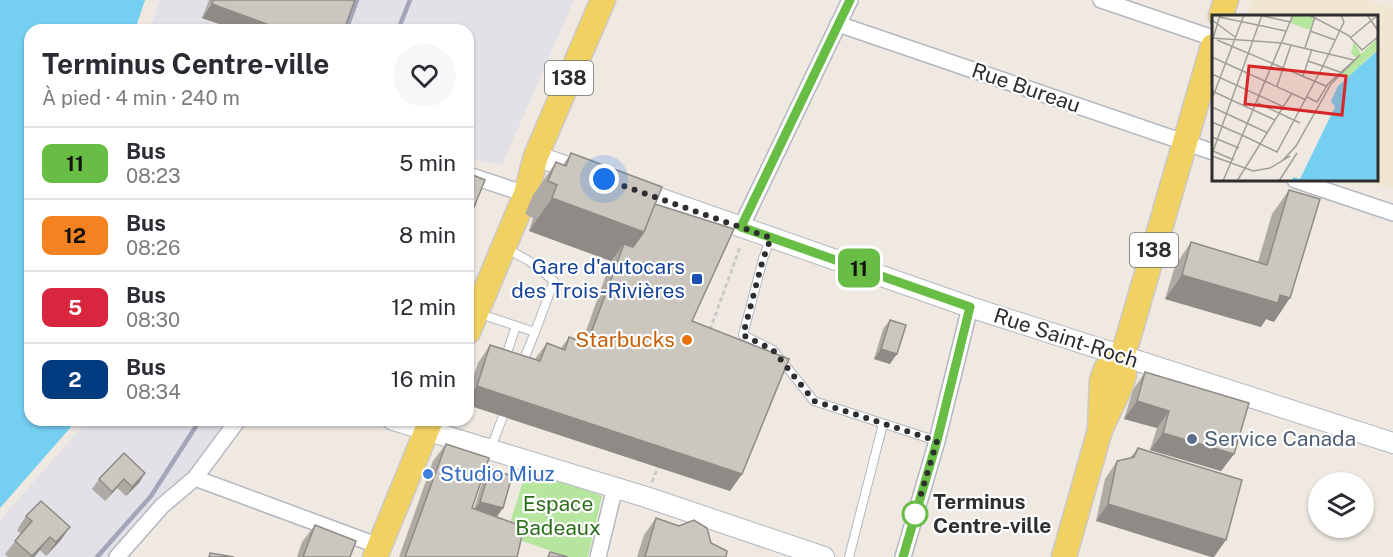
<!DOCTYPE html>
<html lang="fr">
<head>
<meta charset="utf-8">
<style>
  body { margin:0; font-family:"Public Sans",sans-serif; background:#f7f7f7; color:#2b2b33; height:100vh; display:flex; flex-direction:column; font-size:22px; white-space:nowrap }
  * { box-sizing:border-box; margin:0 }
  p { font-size:20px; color:#7c7c81 }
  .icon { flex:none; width:33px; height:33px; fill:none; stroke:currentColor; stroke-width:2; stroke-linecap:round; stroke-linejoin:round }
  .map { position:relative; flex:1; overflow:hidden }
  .drawer { position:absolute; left:24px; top:24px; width:450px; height:402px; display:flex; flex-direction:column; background:#fff; border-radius:18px; box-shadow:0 2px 4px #0004 }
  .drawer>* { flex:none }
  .badge { padding:0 12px; border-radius:9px; font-size:21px; line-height:39px }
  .controls { position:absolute; left:1308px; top:472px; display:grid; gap:12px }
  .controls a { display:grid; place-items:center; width:66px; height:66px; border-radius:50%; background:#fff; box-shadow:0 2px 4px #0004; font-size:30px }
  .you { position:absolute; width:30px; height:30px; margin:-15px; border:4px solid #fff; border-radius:50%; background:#1a73e8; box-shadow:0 0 0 9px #1a73e833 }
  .map>.badge { position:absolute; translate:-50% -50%; box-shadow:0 0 0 3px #fff }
  .round { display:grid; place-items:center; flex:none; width:63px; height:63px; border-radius:32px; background:#f7f7f7 }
  .headline { display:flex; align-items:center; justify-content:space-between; height:102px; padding:0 18px }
  h1 { font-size:28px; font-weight:700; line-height:45px }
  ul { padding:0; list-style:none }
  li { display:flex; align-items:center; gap:18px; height:72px; padding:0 18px; border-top:2px solid #e1e1e2 }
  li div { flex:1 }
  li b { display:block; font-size:22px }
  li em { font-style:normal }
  li .badge { min-width:66px; font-weight:700; text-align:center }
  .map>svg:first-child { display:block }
  .industrial { fill:#e3e1e8 }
  .education { fill:#f0e6d1 }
  .green { fill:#b6e59e }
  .water { fill:#75cff0 }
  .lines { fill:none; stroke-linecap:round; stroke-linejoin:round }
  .service-casing { stroke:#b4b7c1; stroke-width:10 }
  .minor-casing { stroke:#b4b7c1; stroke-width:18 }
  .tertiary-casing { stroke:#b4b7c1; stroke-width:22 }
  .primary-casing { stroke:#c9c9c9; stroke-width:27 }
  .path { stroke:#c9c9c9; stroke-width:3; stroke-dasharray:4.5 3; stroke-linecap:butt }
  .service { stroke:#fff; stroke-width:8 }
  .minor { stroke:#fff; stroke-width:15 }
  .tertiary { stroke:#fff; stroke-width:20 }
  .primary { stroke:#f2d163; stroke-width:24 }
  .rail { stroke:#a3a6b8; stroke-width:4.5 }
  .wall { fill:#afaba4 }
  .shaded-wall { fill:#8e8b86 }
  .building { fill:#cbc7bf; stroke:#8e8b86; stroke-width:1.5 }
  .line-casing { stroke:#fff; stroke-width:14 }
  .line { stroke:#68bd45; stroke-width:9 }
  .walk { stroke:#2e2e2e; stroke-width:6; stroke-dasharray:0 10.8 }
  .transit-dot { fill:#1a4fb4; stroke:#fff; stroke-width:2 }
  .food-dot { fill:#e8710a; stroke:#fff; stroke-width:2 }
  .service-dot { fill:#5c6f8a; stroke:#fff; stroke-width:2 }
  .shop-dot { fill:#3f7fe0; stroke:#fff; stroke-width:2 }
  .stop-dot { fill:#fff; stroke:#68bd45; stroke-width:3 }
  .labels { text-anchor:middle; stroke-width:4.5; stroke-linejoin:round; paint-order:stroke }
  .shield { fill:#fff; stroke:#6d6d6d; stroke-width:1.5 }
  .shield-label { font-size:20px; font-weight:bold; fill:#2e2e2e }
  .street-label { font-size:21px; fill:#2e2e2e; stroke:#fff }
  .transit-label { font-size:21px; fill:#164399; stroke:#fff; text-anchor:end }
  .food-label { font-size:21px; fill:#c56008; stroke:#fff; text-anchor:end }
  .service-label { font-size:21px; fill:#4e5e75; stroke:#fff; text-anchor:start }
  .shop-label { font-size:21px; fill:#366cbe; stroke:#fff; text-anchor:start }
  .stop-label { font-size:21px; font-weight:bold; fill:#2e2e2e; stroke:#fff; text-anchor:start }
  .park-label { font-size:21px; fill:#2c6e1b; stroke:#fff }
  .inset-river { fill:none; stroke:#75cff0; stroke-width:3 }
  .inset-road { fill:none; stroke:#a29e99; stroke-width:1.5 }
  .view { fill:#d62828; fill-opacity:0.15; stroke:#d62828; stroke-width:3 }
  .inset-edge { fill:none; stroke:#2e2e2e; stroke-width:3 }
</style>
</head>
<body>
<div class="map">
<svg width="1393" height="557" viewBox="0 0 1393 557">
  <rect width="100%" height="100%" fill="#efe9e1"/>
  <g class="industrial">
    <polygon points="160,0 574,0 502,165 468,158 468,30 149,30"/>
    <polygon points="88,420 226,420 190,471 111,557 0,557 0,520"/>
  </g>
  <polygon class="education" points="1251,0 1368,0 1393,8 1393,190 1365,180 1376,180 1376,16 1247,16"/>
  <polygon class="green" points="527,469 602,496 588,557 568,557 506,535"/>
  <polygon class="water" points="0,0 145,0 135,30 30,30 30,420 77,420 0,508"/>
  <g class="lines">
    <defs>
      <g id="service">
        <polyline points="771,238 763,259 743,335 773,350 814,401 937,441"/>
        <polyline points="480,314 535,332 554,281 529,261 506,248"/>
        <polyline points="505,359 516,326"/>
        <polyline points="522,364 535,332"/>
        <polyline points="491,448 503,416"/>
        <polyline points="849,557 883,424"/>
      </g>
      <g id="minor">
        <polyline points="1101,0 1213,38"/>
        <polyline points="838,24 1213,152"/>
        <polyline points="468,175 526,194"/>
        <polyline points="1295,180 1393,213"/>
        <polyline points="741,227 850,0"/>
        <polyline points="195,478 379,546"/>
        <polyline points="117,557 162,506 195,478 238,420"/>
        <polyline points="598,557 615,487"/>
        <polyline points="903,557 937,441 970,307"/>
      </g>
      <g id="tertiary">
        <polyline points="536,156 579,171"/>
        <polyline points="633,189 970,307 1393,443"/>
        <polyline points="393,420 646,497 824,557"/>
      </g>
      <g id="primary">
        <polyline points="1221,16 1226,0"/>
        <polyline points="468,332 526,194 536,156 603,0"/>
        <polyline points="1100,430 1102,380 1106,369 1121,357 1127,342 1213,46"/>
        <polyline points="375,557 431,420"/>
        <polyline points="1064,557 1100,430 1121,385 1124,375 1121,357"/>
      </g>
    </defs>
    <use href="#service" class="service-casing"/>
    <use href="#minor" class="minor-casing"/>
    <use href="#tertiary" class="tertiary-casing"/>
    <use href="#primary" class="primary-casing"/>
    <g class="path">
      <polyline points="710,330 740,247"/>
      <polyline points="652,482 658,467"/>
    </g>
    <use href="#service" class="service"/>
    <use href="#minor" class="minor"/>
    <use href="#tertiary" class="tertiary"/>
    <use href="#primary" class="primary"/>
    <g class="rail">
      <polyline points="346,30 357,0"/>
      <polyline points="398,30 410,0"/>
      <polyline points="97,557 151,496 200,420"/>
    </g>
  </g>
  <g class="wall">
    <polygon points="209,0 355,0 344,30 236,30 202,18"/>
    <polygon points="571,153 655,204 742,474 730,491 468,405 468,393 478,363 490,345 535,359 547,343 561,348 569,337 582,342 611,261 529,231 533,218 525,214 533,195 556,162 563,165"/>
    <polygon points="1289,190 1274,322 1266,319 1261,327 1165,299 1175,266 1191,242 1258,262 1272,214"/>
    <polygon points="890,320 890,364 874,359 883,329"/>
    <polygon points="1145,372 1234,454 1221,471 1150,450 1157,428 1124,419 1133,390"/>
    <polygon points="446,444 472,508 474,509 483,479 490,469 497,517 517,557 399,557 433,461"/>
    <polygon points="1138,448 1242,480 1096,521 1105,479 1117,461 1130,458"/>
    <polygon points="145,473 139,483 126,496 117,488 105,501 92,489 99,479"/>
    <polygon points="26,516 70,527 60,541 46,556 40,550 34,557 8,557 5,554 21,534 17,530"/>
    <polygon points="656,518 711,543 726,557 637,557 644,535"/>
    <polygon points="315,525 350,557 297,557 302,542"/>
  </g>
  <g class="shaded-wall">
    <polygon points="212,4 283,30 236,30 202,18"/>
    <polygon points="552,198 644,232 621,265 624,244 611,261 529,231"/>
    <polygon points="1182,275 1280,295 1290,298 1274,322 1266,319 1261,327 1165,299"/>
    <polygon points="881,349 897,354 890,364 874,359"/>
    <polygon points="477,386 742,474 730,491 468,405 468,399"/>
    <polygon points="1137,401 1169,411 1157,428 1124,419"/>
    <polygon points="1163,433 1234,454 1221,471 1150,450"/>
    <polygon points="145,473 139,483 126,496 132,487"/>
    <polygon points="124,479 117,488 105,501 112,492"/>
    <polygon points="480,502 503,508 496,518 473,511"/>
    <polygon points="1108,504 1226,540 1214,557 1211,557 1096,521"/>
    <polygon points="70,527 60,541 46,556 56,542"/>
    <polygon points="50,537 40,550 34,557 31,557"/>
  </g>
  <g class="building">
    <polygon points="213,0 355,0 344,30 283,30 212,4"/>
    <polygon points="571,153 662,187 644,232 552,198 557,185 548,181 556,162 566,166"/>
    <polygon points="468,173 485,180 468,222"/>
    <polygon points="1289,190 1320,199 1290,298 1280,295 1278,303 1182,275 1191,242 1267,265"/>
    <polygon points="655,204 734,229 692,321 789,359 742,474 477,386 490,345 540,361 547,343 565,350 569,337 587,344 624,244 633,247 644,232"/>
    <polygon points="890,320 906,325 897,354 881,349"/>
    <polygon points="1145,372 1249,403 1234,454 1163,433 1169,411 1137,401"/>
    <polygon points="446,444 489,458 472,508 524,527 517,557 405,557"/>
    <polygon points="1138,448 1242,480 1226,540 1108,504 1117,461 1134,457"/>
    <polygon points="124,453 145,473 132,487 124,479 112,492 99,479"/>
    <polygon points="490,469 512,476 503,508 480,502"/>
    <polygon points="41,501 70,527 56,542 50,537 32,556 15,541 32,521 26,516"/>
    <polygon points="656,518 679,526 694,520 707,528 711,543 727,551 726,557 645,557"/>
    <polygon points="315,525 356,541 350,557 303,557"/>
    <polygon points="550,552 568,557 548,557"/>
    <polygon points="210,553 234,557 209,557"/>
  </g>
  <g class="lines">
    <defs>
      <polyline id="line" points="850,0 741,227 970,307 937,441 903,557"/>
    </defs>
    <use href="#line" class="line-casing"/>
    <use href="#line" class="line"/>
    <polyline class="walk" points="604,179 771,238 763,259 743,335 773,350 814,401 937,441 915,514"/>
  </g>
  <rect class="transit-dot" x="691" y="273" width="12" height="12" rx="3"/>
  <circle class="food-dot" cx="687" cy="340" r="6"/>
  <circle class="service-dot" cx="1192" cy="439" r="6"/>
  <circle class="shop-dot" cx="428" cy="474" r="6"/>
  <circle class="stop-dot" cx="915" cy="514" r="12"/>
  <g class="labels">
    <g class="shield">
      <rect x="545" y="61" width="48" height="34" rx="4.5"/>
      <rect x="1130" y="233" width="48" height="34" rx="4.5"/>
    </g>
    <g class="shield-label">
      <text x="569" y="85">138</text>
      <text x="1154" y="257">138</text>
    </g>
    <g class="street-label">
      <text transform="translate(1026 88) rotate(19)" y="7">Rue Bureau</text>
      <text transform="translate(1066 338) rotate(18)" y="7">Rue Saint-Roch</text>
    </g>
    <g class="transit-label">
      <text x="685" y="274">Gare d'autocars<tspan x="685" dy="24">des Trois-Rivières</tspan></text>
    </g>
    <g class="food-label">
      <text x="675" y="347">Starbucks</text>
    </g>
    <g class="service-label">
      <text x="1204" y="446">Service Canada</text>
    </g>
    <g class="shop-label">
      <text x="440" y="481">Studio Miuz</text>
    </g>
    <g class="stop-label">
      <text x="933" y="509">Terminus<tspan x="933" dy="24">Centre-ville</tspan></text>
    </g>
    <g class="park-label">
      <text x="558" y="511">Espace<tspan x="558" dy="24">Badeaux</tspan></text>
    </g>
  </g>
  <g transform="translate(1212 15)">
    <rect width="166" height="166" fill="#efe9e1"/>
    <path d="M81,0h22l-5,15 -20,-7zM166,23v11l-30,28 -7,-4 15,-15 -5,-5 3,-11 7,12z" fill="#b6e59e"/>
    <path d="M166,35v131h-86l1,-4 7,2 35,-72 -4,-6 7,-15z" fill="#75cff0"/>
    <path class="inset-river" d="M147,52l20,2"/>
    <path class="inset-road" d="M47,0l31,7M97,0l39,20 14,15 17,-14M155,0l12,17M7,2l67,14M0,5l23,17M98,16l25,9M0,23l70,5M138,23l28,-23M5,25l109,46M0,27l8,-27M70,28l72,17M93,33l10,-31M0,42l94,43M96,46l32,11M0,59l72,33M91,61l9,-27M65,71l14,-41M0,76l63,29M95,82l10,5 11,-18 32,-29M0,84l32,-84M46,88l42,20M0,92l56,26M0,107l32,14M32,121l33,16 45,-84 22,-46 -3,-7M0,122l27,11M1,136l21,9M0,139l50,-139M0,141l41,15 17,-3 20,-12M70,146l14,-15 35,-62 29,-29M11,166l70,-166M25,166l55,-88M67,166l18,-28"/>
    <path class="view" d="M37,51l97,10 -4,39 -97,-11z"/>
    <rect width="166" height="166" class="inset-edge"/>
  </g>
</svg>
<div class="controls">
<a><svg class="icon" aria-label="layers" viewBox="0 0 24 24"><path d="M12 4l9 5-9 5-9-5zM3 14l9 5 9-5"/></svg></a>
</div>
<div class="you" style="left:604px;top:179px"></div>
<b class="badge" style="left:859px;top:268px;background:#68bd45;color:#111">11</b>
<section class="drawer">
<div class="headline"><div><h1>Terminus Centre-ville</h1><p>À pied · 4 min · 240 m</p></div><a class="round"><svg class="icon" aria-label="heart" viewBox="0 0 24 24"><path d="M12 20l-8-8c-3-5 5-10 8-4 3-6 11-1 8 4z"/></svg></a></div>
<ul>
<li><span class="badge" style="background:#68bd45;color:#111">11</span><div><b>Bus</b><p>08:23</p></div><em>5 min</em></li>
<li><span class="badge" style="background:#f58220;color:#111">12</span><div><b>Bus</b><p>08:26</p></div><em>8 min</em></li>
<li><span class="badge" style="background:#d7263d;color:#fff">5</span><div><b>Bus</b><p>08:30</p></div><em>12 min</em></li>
<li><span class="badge" style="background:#003b80;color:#fff">2</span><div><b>Bus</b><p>08:34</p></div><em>16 min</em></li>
</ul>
</section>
</div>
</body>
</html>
